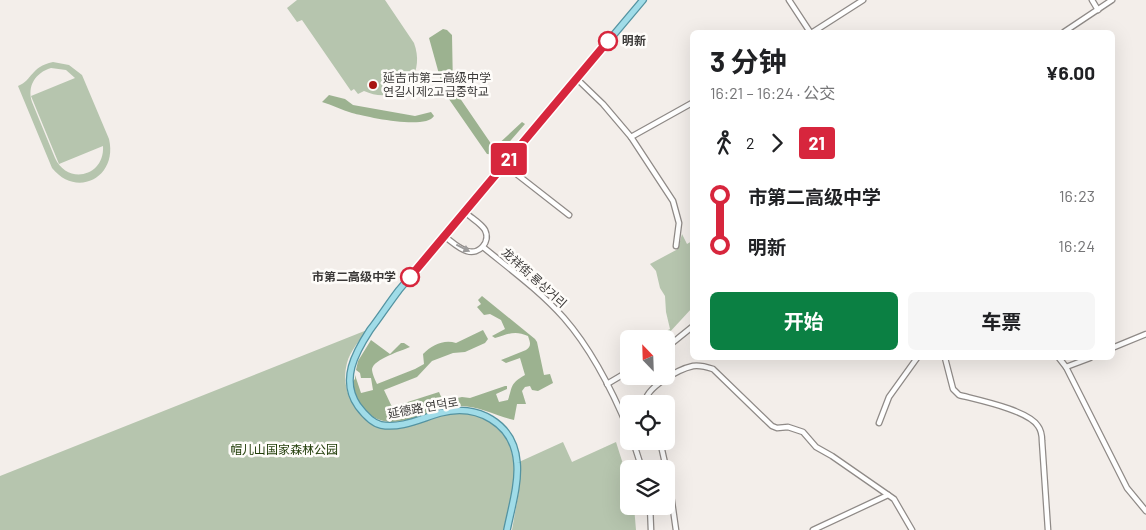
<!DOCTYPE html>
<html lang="zh">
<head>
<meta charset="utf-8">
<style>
  body { margin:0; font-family:Barlow,"Noto Sans SC","Noto Sans KR",sans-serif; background:#f6f6f6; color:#202124; height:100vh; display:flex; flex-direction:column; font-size:19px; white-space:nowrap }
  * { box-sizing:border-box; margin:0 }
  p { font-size:16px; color:#757577 }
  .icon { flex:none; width:28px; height:28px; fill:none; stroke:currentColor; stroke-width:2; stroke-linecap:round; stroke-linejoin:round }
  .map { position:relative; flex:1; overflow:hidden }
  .details { position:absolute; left:690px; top:30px; width:425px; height:330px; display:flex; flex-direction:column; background:#fff; border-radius:8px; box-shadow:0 5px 20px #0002 }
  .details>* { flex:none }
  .badge { padding:0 10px; border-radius:4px; font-size:18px; line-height:32px }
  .needle { width:32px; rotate:337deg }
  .buttons { position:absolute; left:620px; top:330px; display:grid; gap:10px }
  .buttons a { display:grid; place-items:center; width:55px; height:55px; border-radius:8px; background:#fff; box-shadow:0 5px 20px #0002; font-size:25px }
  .map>.badge { position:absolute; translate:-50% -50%; box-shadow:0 0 0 2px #fff }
  .legs { display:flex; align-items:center; gap:8px; height:55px; padding:0 20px; font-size:16px }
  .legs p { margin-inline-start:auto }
  .summary { display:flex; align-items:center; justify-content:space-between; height:85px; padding:0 20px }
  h1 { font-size:28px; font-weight:700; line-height:38px }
  .button { display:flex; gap:10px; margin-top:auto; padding:10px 20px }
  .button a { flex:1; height:58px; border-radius:8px; background:#0b8043; color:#fff; font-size:20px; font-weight:700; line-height:58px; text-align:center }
  .button a+a { background:#f6f6f6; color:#202124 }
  ul { padding:0 20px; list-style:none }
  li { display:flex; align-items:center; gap:18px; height:50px; font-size:19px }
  li i { display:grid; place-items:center; width:8px; height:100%; margin:0 6px; background:currentColor }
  li i::after { content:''; width:12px; height:12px; margin:-6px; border:4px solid; border-radius:50%; background:#fff }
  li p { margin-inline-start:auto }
  li:first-child i { background:linear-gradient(#0000 50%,currentColor 0) }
  li:last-child i { background:linear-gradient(currentColor 50%,#0000 0) }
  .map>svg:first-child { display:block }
  .green { fill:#b6c5ae; fill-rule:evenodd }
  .forest { fill:#9cb290 }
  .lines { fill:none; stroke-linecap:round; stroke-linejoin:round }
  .minor-casing { stroke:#8f8a87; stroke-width:7 }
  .major-casing { stroke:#5493a1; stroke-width:8 }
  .minor { stroke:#fff; stroke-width:4.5 }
  .major { stroke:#a0dce8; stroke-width:5.5 }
  .oneway { fill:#9d9c9c }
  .line-1-casing { stroke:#fff; stroke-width:11 }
  .line-1 { stroke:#d7263d; stroke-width:8 }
  .stop-1-dot { fill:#fff; stroke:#d7263d; stroke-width:2.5 }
  .poi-dot { fill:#a81511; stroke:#fefcf9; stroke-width:2 }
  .labels { text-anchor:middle; stroke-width:5; stroke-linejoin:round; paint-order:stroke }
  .stop-label { font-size:12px; font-weight:bold; fill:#3b3938; stroke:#fefcf9; text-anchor:start }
  .poi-label { font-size:12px; fill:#3b3938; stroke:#fefcf9; text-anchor:start }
  .street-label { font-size:12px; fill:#3b3938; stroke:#fefcf9 }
  .park-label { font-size:12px; fill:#203c08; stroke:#fefcf9 }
</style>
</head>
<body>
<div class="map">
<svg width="1146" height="530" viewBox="0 0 1146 530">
  <rect width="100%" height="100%" fill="#f3eeea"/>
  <g class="green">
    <path d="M297,0h88l29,43c13,35 -17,63 -50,48l-6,3 -4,-5 -3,2 -49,-71 -5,2 -10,-14z"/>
    <path d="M53,62l16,3 13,10 27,64c9,38 -32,60 -57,29l-34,-82c15,-6 12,-19 35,-24zM51,68l15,2 9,8 -44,18 28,68 44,-18c2,31 -36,39 -48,12l-23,-56c-5,-16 3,-29 19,-34z"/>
    <polygon points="682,234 687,244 692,241 692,308 668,334 666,331 670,329 666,312 665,296 660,288 656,271 650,264 678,249"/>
    <path d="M367,330c-7,10 -17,21 -20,33 -9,34 17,67 53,64 19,-1 36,-13 55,-14 19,-1 28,1 41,13 4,4 9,7 11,11 16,27 3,65 -3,93h-504v-54z"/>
    <polygon points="563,442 572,462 616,442 629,483 629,506 634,506 636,530 512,530 519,490 519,462"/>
  </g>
  <g class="forest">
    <polygon points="443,29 447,30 452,35 453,88 494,148 522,122 525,124 498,155 487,154 444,92 429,38"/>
    <path d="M329,95l16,4 8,6 62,11 16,-4 3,4c-8,14 -67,1 -82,-3 -10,-3 -20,-8 -30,-11z"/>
    <path d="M482,296l53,43 2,3 7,33 6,-1 3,9 -15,8 -6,-1 -2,-4 -5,1 -3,4 4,13h-9l-3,16c-18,-4 -36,-15 -56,-14 -28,2 -58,26 -85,11 -14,-8 -18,-20 -21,-35l3,-3v-4l6,18 12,-3 -2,-12h-10l-1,-5 -4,-3 2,-9 13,-21 19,14 11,-11h3l6,4c-9,4 -36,12 -38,22 0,4 3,11 5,15l38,-15 9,-5 -1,-10c9,-9 21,-15 33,-11l27,-13 5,9 -3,4 -20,9 -12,1 -21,8 -15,16 -33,13 8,17 47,-15 4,9 19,-4 8,1 35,-12h2v3l-11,5 3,8 9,-2c5,-15 2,-16 17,-25l-5,-17 -14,5 -5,-3 25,-10c6,-4 4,-8 2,-14 -13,-6 -20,-2 -33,2l-3,-2 13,-7 -4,-9 -11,-6 -6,1 -7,-8 4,-3 -3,-4z"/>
  </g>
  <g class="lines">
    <defs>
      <g id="minor">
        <polyline points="789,0 810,32"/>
        <polyline points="1092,0 1098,10"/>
        <polyline points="813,32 863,0"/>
        <polyline points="1064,32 1112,0"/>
        <polyline points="577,79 603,104 631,137 673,201 679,223 676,246"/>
        <polyline points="631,137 692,103"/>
        <polyline points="505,165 569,215"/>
        <path d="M444,236c7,5 15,13 23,15 12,4 24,-9 18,-21 -4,-7 -14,-12 -20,-18"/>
        <path d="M483,247c28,23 57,44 81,71 28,32 49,74 65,113"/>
        <polyline points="666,348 692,327"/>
        <polyline points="1112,348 1146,334"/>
        <path d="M945,358l8,31 6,6c19,5 69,15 79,31 3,4 4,10 4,15l6,89"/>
        <polyline points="1059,358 1066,367 1127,488 1146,511"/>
        <polyline points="1066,367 1090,358"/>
        <polyline points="607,384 629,371"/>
        <path d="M645,404c-1,-16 34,-35 48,-38 6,-1 14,1 20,3l59,57 5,2 11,-1 15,5 13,15 16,9 62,43 18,31"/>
        <polyline points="879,423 889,397 917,358"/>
        <polyline points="633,441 642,469"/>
        <polyline points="660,441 669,481 676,530"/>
        <polyline points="650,506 651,530"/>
        <polyline points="813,530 888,495"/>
      </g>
      <path id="major" d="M507,530c4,-20 12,-47 10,-67 -3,-40 -40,-60 -77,-50 -18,5 -39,16 -59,12 -9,-2 -17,-11 -23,-19 -18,-26 -3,-53 12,-76 10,-13 19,-27 29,-40l244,-290"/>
    </defs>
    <use href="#minor" class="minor-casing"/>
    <use href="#major" class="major-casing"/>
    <use href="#minor" class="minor"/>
    <use href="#major" class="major"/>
  </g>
  <defs><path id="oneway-solid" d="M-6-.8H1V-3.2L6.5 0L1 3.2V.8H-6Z" transform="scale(1.25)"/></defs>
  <use class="oneway" href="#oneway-solid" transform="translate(463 248) rotate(27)"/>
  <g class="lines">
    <defs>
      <polyline id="line-1" points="410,277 608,41"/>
    </defs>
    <use href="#line-1" class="line-1-casing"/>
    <use href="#line-1" class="line-1"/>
  </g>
  <g class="stop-1-dot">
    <circle cx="608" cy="41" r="9"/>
    <circle cx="410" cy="277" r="9"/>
  </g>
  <circle class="poi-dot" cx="373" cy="85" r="5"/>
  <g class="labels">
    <g class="stop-label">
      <text x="622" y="45">明新</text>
      <text x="396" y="281" text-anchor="end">市第二高级中学</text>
    </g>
    <g class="poi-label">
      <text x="383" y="82">延吉市第二高级中学<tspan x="383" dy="14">연길시제2고급중학교</tspan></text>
    </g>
    <g class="street-label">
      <text transform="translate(534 278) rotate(42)" y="4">龙祥街 룡상거리</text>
      <text transform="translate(423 408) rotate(-10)" y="4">延德路 연덕로</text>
    </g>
    <g class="park-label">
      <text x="284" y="454">帽儿山国家森林公园</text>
    </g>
  </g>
</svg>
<div class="buttons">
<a><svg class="needle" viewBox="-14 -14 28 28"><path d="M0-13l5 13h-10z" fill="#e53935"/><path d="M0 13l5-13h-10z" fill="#757577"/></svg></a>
<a><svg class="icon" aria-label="locate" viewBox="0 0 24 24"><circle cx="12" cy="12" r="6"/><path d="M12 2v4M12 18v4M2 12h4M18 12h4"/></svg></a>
<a><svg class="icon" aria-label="layers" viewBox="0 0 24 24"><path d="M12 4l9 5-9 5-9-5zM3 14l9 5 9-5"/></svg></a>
</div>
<b class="badge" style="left:509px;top:159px;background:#d7263d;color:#fff">21</b>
<section class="details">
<div class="summary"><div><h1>3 分钟</h1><p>16:21 – 16:24 · 公交</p></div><b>¥6.00</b></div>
<div class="legs"><svg class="icon" aria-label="walk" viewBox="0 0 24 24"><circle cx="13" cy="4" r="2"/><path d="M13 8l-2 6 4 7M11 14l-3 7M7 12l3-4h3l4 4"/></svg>2<svg class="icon" aria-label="forward" viewBox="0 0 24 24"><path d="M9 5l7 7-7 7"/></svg><b class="badge" style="background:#d7263d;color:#fff">21</b></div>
<ul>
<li><i style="color:#d7263d"></i><b>市第二高级中学</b><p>16:23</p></li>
<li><i style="color:#d7263d"></i><b>明新</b><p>16:24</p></li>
</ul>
<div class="button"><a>开始</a><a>车票</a></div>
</section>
</div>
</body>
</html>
